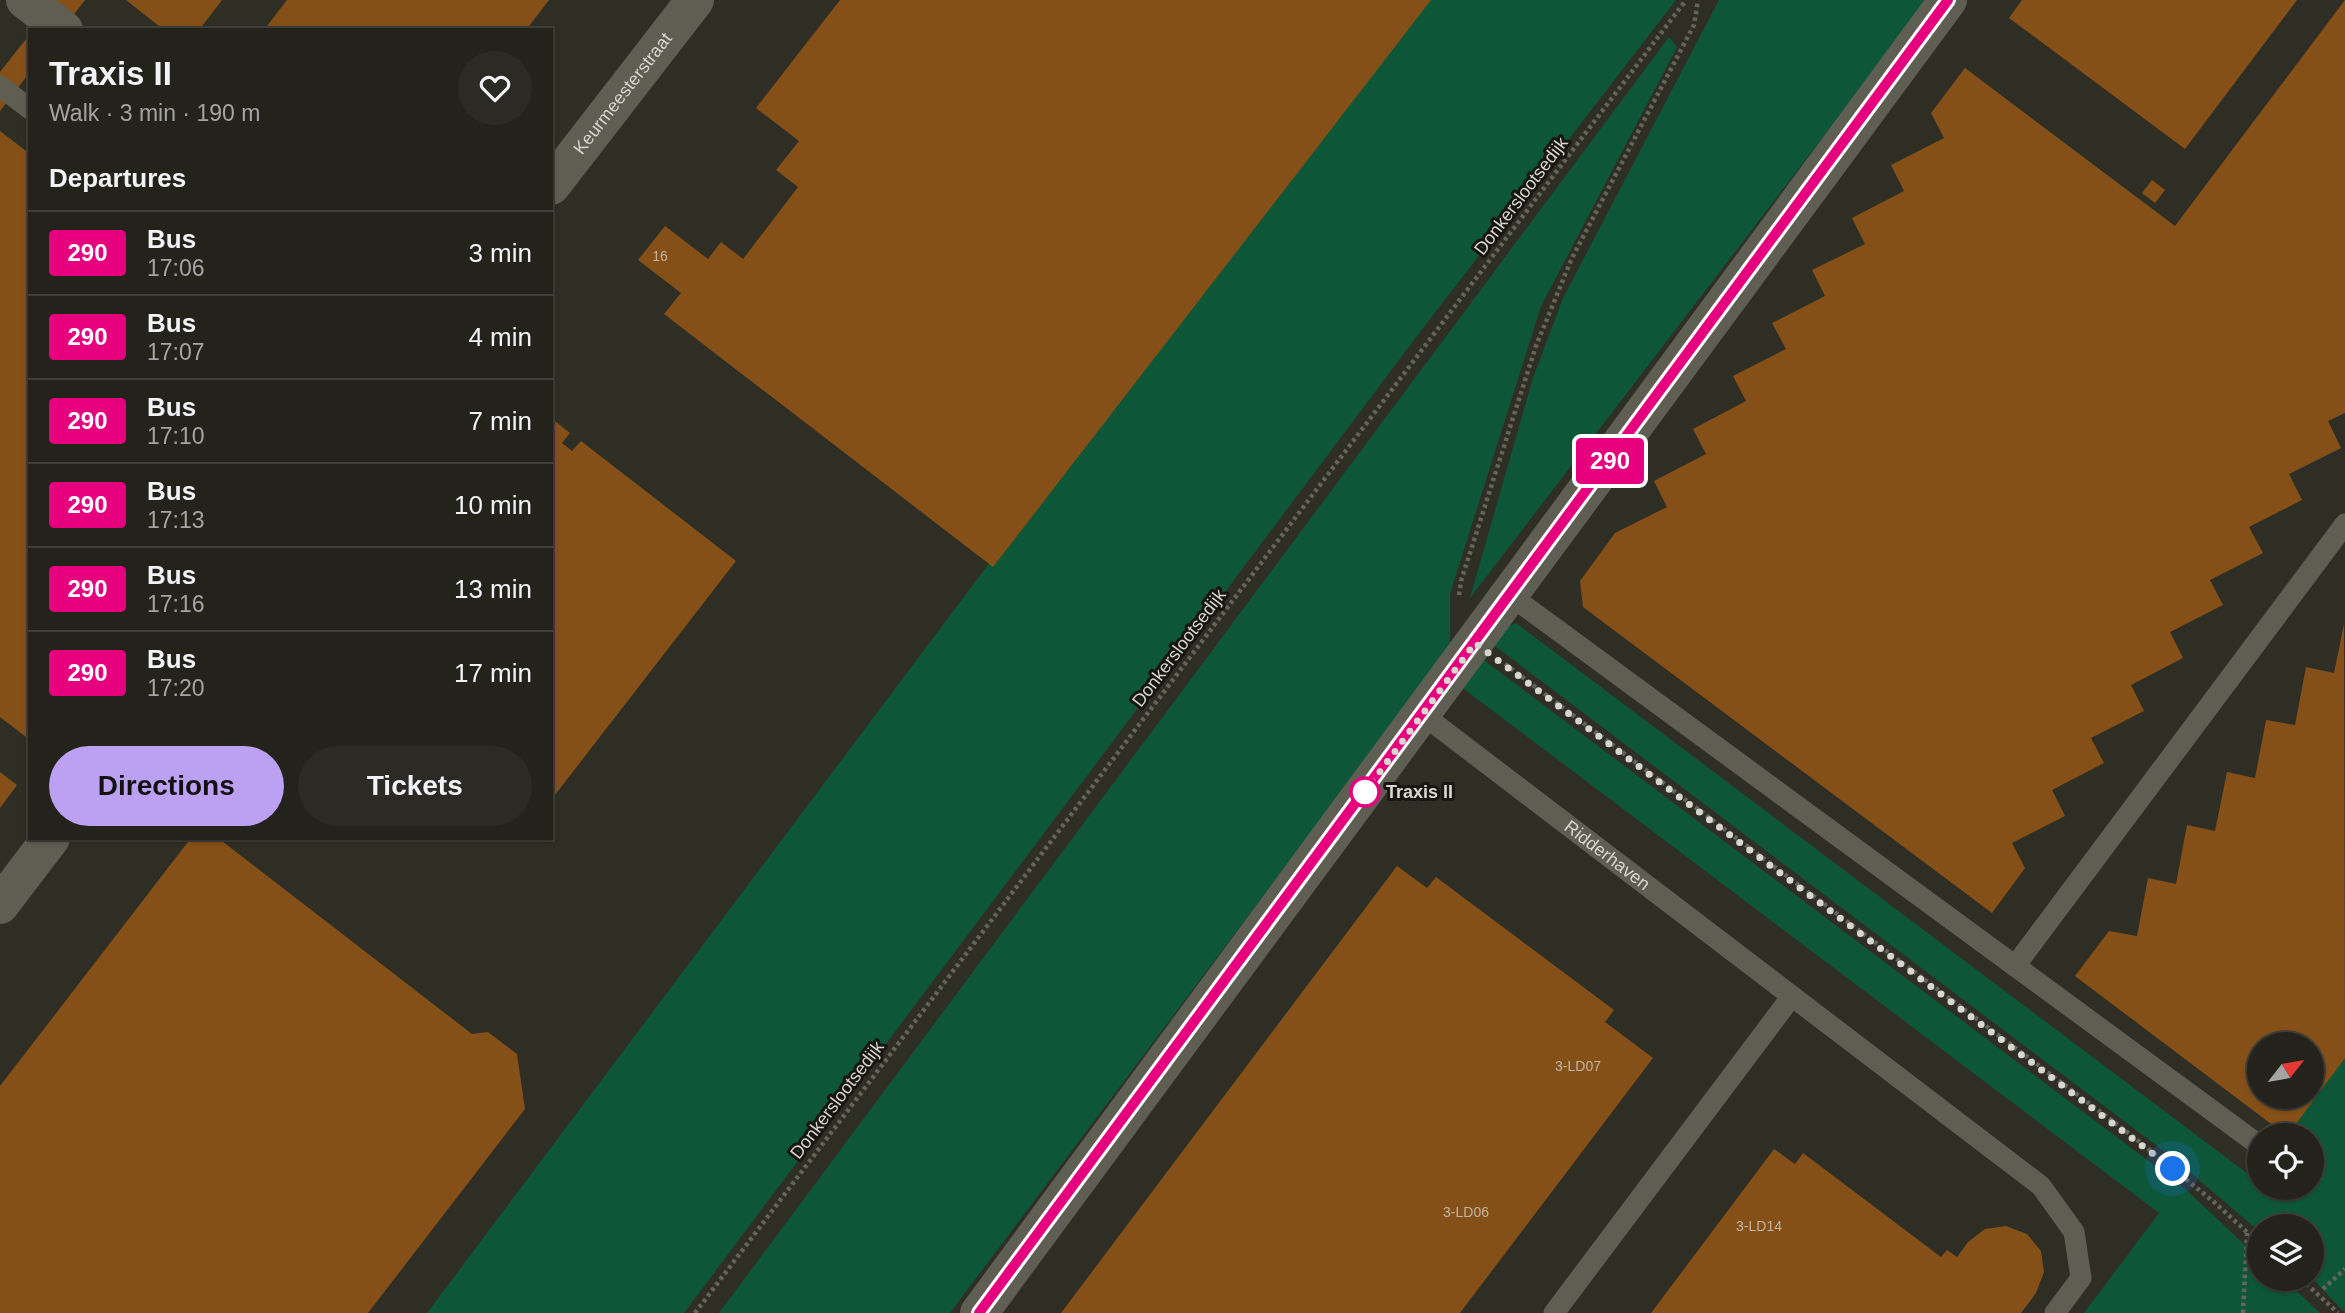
<!DOCTYPE html>
<html lang="en">
<head>
<meta charset="utf-8">
<style>
  body { margin:0; font-family:Helvetica,sans-serif; background:#2b2a24; color:#f1f3f6; height:100vh; display:flex; flex-direction:column; font-size:26px; white-space:nowrap }
  * { box-sizing:border-box; margin:0 }
  p { font-size:23px; color:#a3a4a3 }
  .icon { flex:none; width:38px; height:38px; fill:none; stroke:currentColor; stroke-width:2; stroke-linecap:round; stroke-linejoin:round }
  .map { position:relative; flex:1; overflow:hidden }
  .details { position:absolute; left:28px; top:28px; width:525px; height:812px; display:flex; flex-direction:column; background:#23221b; border-radius:0px; box-shadow:0 2px 5px #0004,0 0 0 2px #403f3a }
  .details>* { flex:none }
  .badge { padding:0 14px; border-radius:5px; font-size:24px; line-height:46px }
  .needle { width:46px; rotate:59deg }
  .tools { position:absolute; left:2247px; top:1032px; display:grid; gap:14px }
  .tools a { display:grid; place-items:center; width:77px; height:77px; border-radius:50%; background:#23221b; box-shadow:0 2px 5px #0004,0 0 0 2px #403f3a; font-size:35px }
  .you { position:absolute; width:35px; height:35px; margin:-18px; border:5px solid #fff; border-radius:50%; background:#1a73e8; box-shadow:0 0 0 10px #1a73e833 }
  .map>.badge { position:absolute; translate:-50% -50%; box-shadow:0 0 0 4px #fff }
  h2 { padding:0 21px; font-size:26px; line-height:63px }
  .round { display:grid; place-items:center; flex:none; width:74px; height:74px; border-radius:37px; background:#2b2a24 }
  .summary { display:flex; align-items:center; justify-content:space-between; height:119px; padding:0 21px }
  h1 { font-size:33px; font-weight:700; line-height:52px }
  .primary-button { display:flex; gap:14px; margin-top:auto; padding:14px 21px }
  .primary-button a { flex:1; height:80px; border-radius:42px; background:#bca0f2; color:#111; font-size:28px; font-weight:700; line-height:80px; text-align:center }
  .primary-button a+a { background:#2b2a24; color:#f1f3f6 }
  ul { padding:0; list-style:none }
  li { display:flex; align-items:center; gap:21px; height:84px; padding:0 21px; border-top:2px solid #403f3a }
  li div { flex:1 }
  li b { display:block; font-size:26px }
  li em { font-style:normal }
  li .badge { min-width:77px; font-weight:700; text-align:center }
  .map>svg:first-child { display:block }
  .green { fill:#0d5738 }
  .building { fill:#855018; fill-rule:evenodd }
  .lines { fill:none; stroke-linecap:round; stroke-linejoin:round }
  .path { stroke:#65645b; stroke-width:4.5; stroke-dasharray:3.5 3.5; stroke-linecap:butt }
  .service { stroke:#5f5e53; stroke-width:21 }
  .minor { stroke:#5f5e53; stroke-width:38 }
  .line-casing { stroke:#fff; stroke-width:16 }
  .line { stroke:#e6007e; stroke-width:10 }
  .walk { stroke:#d7d6cf; stroke-width:7; stroke-dasharray:0 12.6 }
  .stop-dot { fill:#fff; stroke:#e6007e; stroke-width:3.5 }
  .labels { text-anchor:middle; stroke-width:6; stroke-linejoin:round; paint-order:stroke }
  .number-label { font-size:14px; fill:#c2b4a1 }
  .street-label { font-size:18px; fill:#d7d6cf; stroke:#171611 }
  .stop-label { font-size:18px; font-weight:bold; fill:#d7d6cf; stroke:#171611; text-anchor:start }
</style>
</head>
<body>
<div class="map">
<svg width="2345" height="1313" viewBox="0 0 2345 1313">
  <rect width="100%" height="100%" fill="#2f2e24"/>
  <g class="green">
    <polygon points="1429,0 1676,0 1420,332 684,1313 427,1313 990,562"/>
    <polygon points="1719,0 1928,0 1470,598 1533,378 1563,298"/>
    <polygon points="1669,37 1677,47 1541,306 1450,594 1450,647 950,1313 719,1313"/>
    <polygon points="1516,623 2252,1177 2259,1168 2259,1188 2312,1188 2312,1136 2284,1136 2345,1055 2345,1313 2312,1278 2312,1227 2259,1227 2259,1231 2173,1158 1491,643 1500,630"/>
    <polygon points="1480,657 2183,1187 2259,1258 2259,1279 2284,1279 2320,1313 2084,1313 2159,1213 1460,686"/>
  </g>
  <g class="building">
    <polygon points="56,0 85,0 62,30"/>
    <polygon points="126,0 222,0 199,30 164,30"/>
    <polygon points="287,0 549,0 526,30 264,30"/>
    <polygon points="840,0 1431,0 993,567 664,314 681,293 638,260 665,226 708,259 721,242 743,259 798,187 776,170 799,141 756,108"/>
    <polygon points="2022,0 2297,0 2185,149 2009,18"/>
    <polygon points="2345,0 2345,413 2328,421 2341,448 2289,474 2302,500 2249,527 2263,553 2210,580 2223,605 2170,632 2183,658 2131,685 2144,711 2091,738 2104,763 2052,790 2065,816 2012,843 2025,868 1992,913 1583,607 1580,581 1615,533 1667,507 1654,481 1706,454 1693,429 1746,401 1733,376 1786,349 1772,323 1825,296 1812,270 1865,244 1852,218 1904,191 1891,165 1944,138 1931,113 1965,68 2175,226"/>
    <polygon points="30,34 30,72 0,111 0,72"/>
    <polygon points="0,131 30,154 30,740 0,717"/>
    <polygon points="2152,180 2165,190 2155,203 2142,193"/>
    <polygon points="551,418 570,433 562,443 572,451 581,441 736,561 551,800"/>
    <path d="M2344,624l1,434 -58,78 -212,-160 34,-45 28,5 11,-58 28,6 11,-59 28,6 12,-59 28,6 11,-58 29,5 11,-58 28,6zM2259,1045h53v52h-53z"/>
    <polygon points="0,772 17,785 0,808"/>
    <polygon points="191,838 218,838 472,1034 488,1032 517,1054 525,1109 368,1313 0,1313 0,1086"/>
    <polygon points="1397,866 1427,888 1436,877 1614,1010 1605,1022 1653,1058 1460,1313 1061,1313"/>
    <polygon points="1774,1149 1795,1164 1803,1153 1941,1257 1947,1250 1957,1257 1968,1242 1985,1229 2006,1226 2027,1234 2041,1251 2044,1272 2036,1293 2021,1313 1651,1313"/>
  </g>
  <g class="lines">
    <g class="path">
      <polyline points="1459,595 1461,581 1536,346 1572,258 1694,25 1698,0"/>
      <polyline points="1505,664 2131,1135 2214,1202 2259,1243"/>
      <polyline points="2301,1279 2338,1313"/>
      <polyline points="2323,1289 2345,1269"/>
      <polyline points="695,1313 1686,0"/>
      <polyline points="2243,1313 2247,1233"/>
    </g>
    <g class="service">
      <polyline points="0,86 30,109"/>
      <polyline points="1511,596 2259,1145"/>
      <path id="s1" d="M1422,714l619,472 33,46 7,46 -26,35"/>
      <polyline points="2015,966 2345,524"/>
      <polyline points="1554,1313 1792,996"/>
    </g>
    <g class="minor">
      <polyline points="25,0 64,30"/>
      <path id="s2" d="M551,186l144,-186"/>
      <polyline points="0,905 51,838"/>
      <polyline points="979,1313 1948,0"/>
    </g>
  </g>
  <g class="lines">
    <defs>
      <polyline id="line" points="979,1313 1948,0"/>
    </defs>
    <use href="#line" class="line-casing"/>
    <use href="#line" class="line"/>
    <polyline class="walk" points="1365,792 1475,643 2173,1169"/>
  </g>
  <circle class="stop-dot" cx="1365" cy="792" r="14"/>
  <g class="labels">
    <g class="number-label">
      <text x="660" y="261">16</text>
      <text x="1578" y="1071">3-LD07</text>
      <text x="1466" y="1217">3-LD06</text>
      <text x="1759" y="1231">3-LD14</text>
    </g>
    <g class="street-label">
      <text dy="6" stroke="none"><textPath href="#s2" startOffset="117">Keurmeesterstraat</textPath></text>
      <text transform="translate(1521 196) rotate(-53)" y="6">Donkerslootsedijk</text>
      <text transform="translate(1179 648) rotate(-53)" y="6">Donkerslootsedijk</text>
      <text dy="6" stroke="none"><textPath href="#s1" startOffset="233">Ridderhaven</textPath></text>
      <text transform="translate(837 1100) rotate(-53)" y="6">Donkerslootsedijk</text>
    </g>
    <g class="stop-label">
      <text x="1386" y="798">Traxis II</text>
    </g>
  </g>
</svg>
<div class="tools">
<a><svg class="needle" viewBox="-14 -14 28 28"><path d="M0-13l5 13h-10z" fill="#e53935"/><path d="M0 13l5-13h-10z" fill="#a3a4a3"/></svg></a>
<a><svg class="icon" aria-label="locate" viewBox="0 0 24 24"><circle cx="12" cy="12" r="6"/><path d="M12 2v4M12 18v4M2 12h4M18 12h4"/></svg></a>
<a><svg class="icon" aria-label="layers" viewBox="0 0 24 24"><path d="M12 4l9 5-9 5-9-5zM3 14l9 5 9-5"/></svg></a>
</div>
<div class="you" style="left:2173px;top:1169px"></div>
<b class="badge" style="left:1610px;top:461px;background:#e6007e;color:#fff">290</b>
<section class="details">
<div class="summary"><div><h1>Traxis II</h1><p>Walk · 3 min · 190 m</p></div><a class="round"><svg class="icon" aria-label="heart" viewBox="0 0 24 24"><path d="M12 20l-8-8c-3-5 5-10 8-4 3-6 11-1 8 4z"/></svg></a></div>
<h2>Departures</h2>
<ul>
<li><span class="badge" style="background:#e6007e;color:#fff">290</span><div><b>Bus</b><p>17:06</p></div><em>3 min</em></li>
<li><span class="badge" style="background:#e6007e;color:#fff">290</span><div><b>Bus</b><p>17:07</p></div><em>4 min</em></li>
<li><span class="badge" style="background:#e6007e;color:#fff">290</span><div><b>Bus</b><p>17:10</p></div><em>7 min</em></li>
<li><span class="badge" style="background:#e6007e;color:#fff">290</span><div><b>Bus</b><p>17:13</p></div><em>10 min</em></li>
<li><span class="badge" style="background:#e6007e;color:#fff">290</span><div><b>Bus</b><p>17:16</p></div><em>13 min</em></li>
<li><span class="badge" style="background:#e6007e;color:#fff">290</span><div><b>Bus</b><p>17:20</p></div><em>17 min</em></li>
</ul>
<div class="primary-button"><a>Directions</a><a>Tickets</a></div>
</section>
</div>
</body>
</html>
